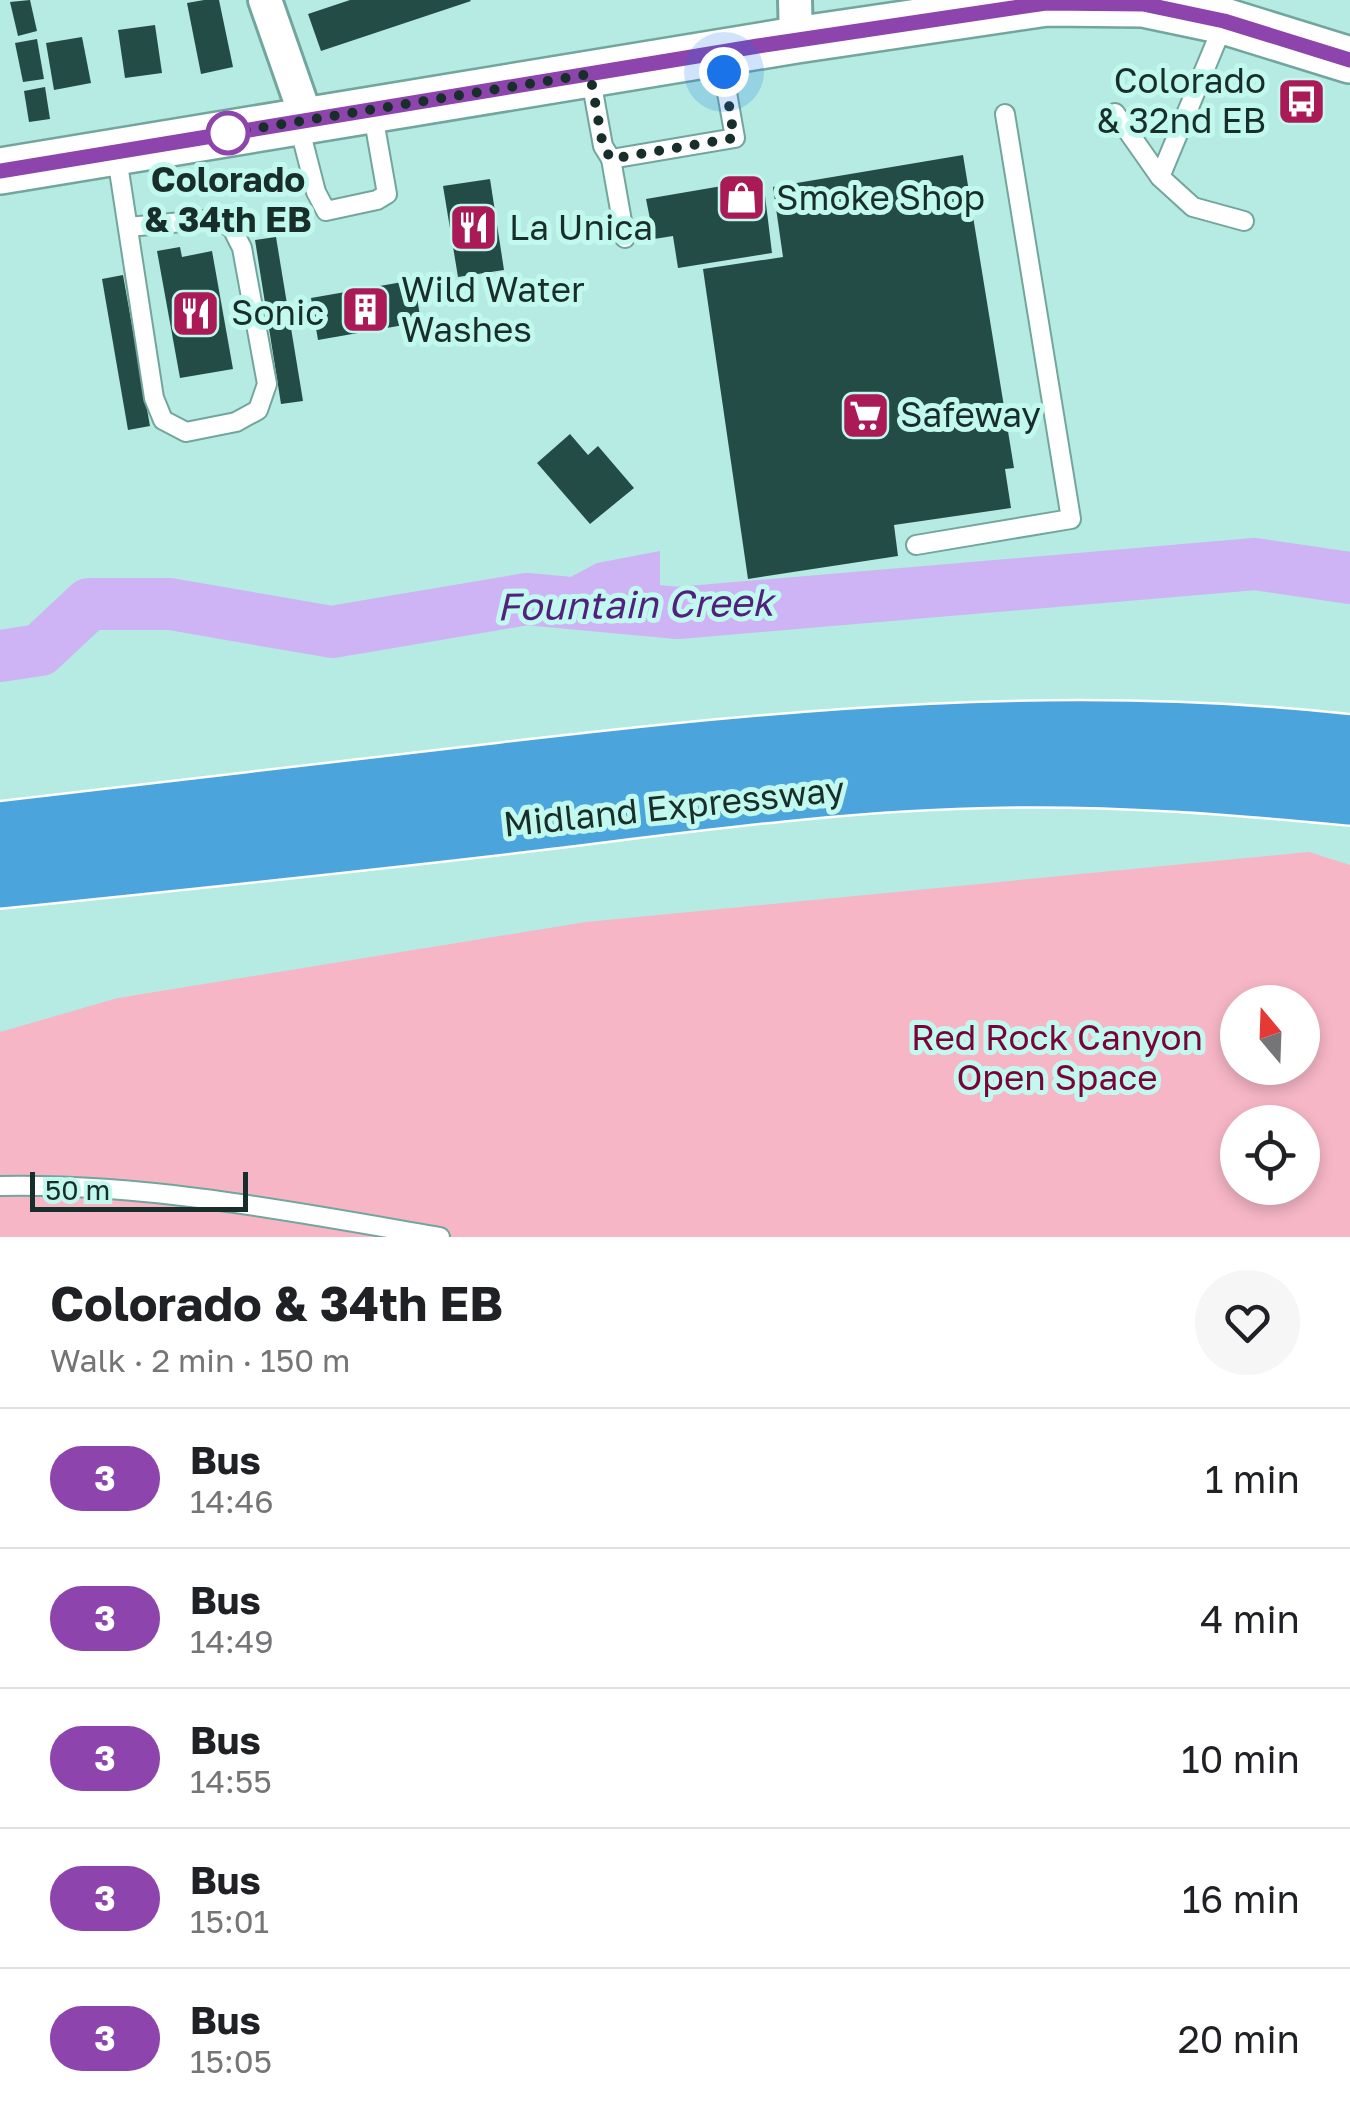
<!DOCTYPE html>
<html lang="en">
<head>
<meta charset="utf-8">
<style>
  body { margin:0; font-family:"Golos Text",sans-serif; background:#f6f6f6; color:#202124; height:100vh; display:flex; flex-direction:column; font-size:38px; white-space:nowrap }
  * { box-sizing:border-box; margin:0 }
  p { font-size:32px; color:#757577 }
  .icon { flex:none; width:55px; height:55px; fill:none; stroke:currentColor; stroke-width:2; stroke-linecap:round; stroke-linejoin:round }
  .map { position:relative; height:1237px; overflow:hidden }
  .panel { display:flex; flex-direction:column; background:#fff; flex:1 }
  .panel>* { flex:none }
  .badge { padding:0 20px; border-radius:32px; font-size:35px; line-height:65px }
  .needle { width:65px; rotate:341deg }
  .buttons { position:absolute; left:1220px; top:985px; display:grid; gap:20px }
  .buttons a { display:grid; place-items:center; width:100px; height:100px; border-radius:50%; background:#fff; box-shadow:0 5px 15px #0003; font-size:50px }
  .scale { position:absolute; left:30px; bottom:25px; width:218px; box-sizing:border-box; padding-left:10px; border:5px solid #182e2a; border-top:0; font-size:28px; line-height:35px; white-space:nowrap; color:#182e2a; -webkit-text-stroke:8px #c2f9ef; paint-order:stroke }
  .you { position:absolute; width:50px; height:50px; margin:-25px; border:8px solid #fff; border-radius:50%; background:#1a73e8; box-shadow:0 0 0 15px #1a73e833 }
  .map>.badge { position:absolute; translate:-50% -50%; box-shadow:0 0 0 5px #fff }
  .round { display:grid; place-items:center; flex:none; width:105px; height:105px; border-radius:52px; background:#f6f6f6 }
  .head { display:flex; align-items:center; justify-content:space-between; height:170px; padding:0 50px }
  h1 { font-size:48px; font-weight:700; line-height:75px }
  ul { padding:0; list-style:none }
  li { display:flex; align-items:center; gap:30px; height:140px; padding:0 50px; border-top:2px solid #e0e0e0 }
  li div { flex:1 }
  li b { display:block; font-size:38px }
  li em { font-style:normal }
  li .badge { min-width:110px; font-weight:700; text-align:center }
  .map>svg:first-child { display:block }
  .green { fill:#f6b6c6; fill-rule:evenodd }
  .water { fill:#ceb4f4 }
  .lines { fill:none; stroke-linecap:round; stroke-linejoin:round }
  .river { stroke:#ceb4f4; stroke-width:52 }
  .building { fill:#244c46 }
  .service-casing { stroke:#72a69d; stroke-width:22 }
  .minor-casing { stroke:#72a69d; stroke-width:38 }
  .secondary-casing { stroke:#72a69d; stroke-width:50 }
  .trunk-casing { stroke:#fff; stroke-width:60 }
  .service { stroke:#fff; stroke-width:18 }
  .minor { stroke:#fff; stroke-width:32 }
  .secondary { stroke:#fff; stroke-width:45 }
  .trunk { stroke:#4ca4dc; stroke-width:55 }
  .line-casing { stroke:#fff; stroke-width:22 }
  .line { stroke:#8e44ad; stroke-width:15 }
  .walk { stroke:#182e2a; stroke-width:10; stroke-dasharray:0 18 }
  .stop-dot { fill:#fff; stroke:#8e44ad; stroke-width:5 }
  .labels { text-anchor:middle; stroke-width:10; stroke-linejoin:round; paint-order:stroke }
  .poi-label { font-size:35px; fill:#182e2a; stroke:#c2f9ef; text-anchor:start }
  .stop-label { font-size:35px; font-weight:bold; fill:#182e2a; stroke:#c2f9ef }
  .street-label { font-size:35px; fill:#182e2a; stroke:#c2f9ef }
  .park-label { font-size:35px; fill:#780439; stroke:#c2f9ef }
  .water-label { font-size:38px; font-style:italic; fill:#50217d; stroke:#c2f9ef }
</style>
</head>
<body>
<div class="map">
<svg width="1350" height="1237" viewBox="0 0 1350 1237">
  <rect width="100%" height="100%" fill="#b5ebe2"/>
  <path class="green" d="M1309,852l41,13v372h-1350v-205l118,-34 468,-76zM1238,1002h64v66h-64zM1238,1122h64v66h-64z"/>
  <polygon class="water" points="660,551 660,629 594,627 543,611 542,592 597,563"/>
  <g class="lines">
    <polyline class="river" points="0,656 40,650 89,604 170,604 332,632 527,599 678,613 1255,564 1350,578"/>
  </g>
  <g class="building">
    <polygon points="30,0 37,31 18,36 10,2"/>
    <polygon points="204,0 219,0 233,67 201,74 187,3"/>
    <polygon points="350,0 470,0 471,1 321,51 308,14"/>
    <polygon points="155,25 162,73 125,78 118,30"/>
    <polygon points="82,37 91,83 54,90 46,43"/>
    <polygon points="37,39 44,79 23,82 15,43"/>
    <polygon points="45,87 50,119 29,122 24,91"/>
    <polygon points="963,155 1014,468 1005,469 1011,508 894,525 898,556 748,579 703,269 783,257 773,187"/>
    <polygon points="490,179 504,270 458,277 443,186"/>
    <polygon points="763,179 772,253 678,268 673,236 654,239 646,199"/>
    <polygon points="276,237 303,401 281,404 255,240"/>
    <polygon points="180,247 182,257 212,251 233,369 180,378 157,251"/>
    <polygon points="123,275 150,426 128,430 102,279"/>
    <polygon points="414,280 421,322 318,340 311,298"/>
    <polygon points="570,434 588,455 598,446 634,488 590,524 537,463"/>
  </g>
  <g class="lines">
    <defs>
      <g id="service">
        <polyline points="590,74 603,146 611,159"/>
        <polyline points="1115,113 1160,177 1224,23"/>
        <polyline points="298,122 316,192 326,211 377,200 387,194 372,109"/>
        <polyline points="116,151 154,398 163,420 186,432 236,422 258,410 267,384 242,248 232,228 215,219 128,227"/>
        <polyline points="1160,177 1193,207 1244,221"/>
        <polyline points="625,238 611,159 735,138 720,53"/>
        <polyline points="916,545 1071,519 1005,114"/>
        <path d="M0,1186c148,-3 295,26 440,51"/>
      </g>
      <g id="minor">
        <polyline points="265,0 307,120"/>
        <polyline points="795,0 796,40"/>
      </g>
      <polyline id="secondary" points="0,171 796,40 1047,3 1143,4 1224,21 1350,60"/>
      <g id="trunk">
        <path d="M0,830c168,-20 336,-39 504,-59 285,-33 560,-60 846,-28"/>
        <path d="M0,880c176,-18 352,-36 527,-57 158,-19 316,-42 475,-44 117,-2 232,7 348,18"/>
      </g>
    </defs>
    <use href="#service" class="service-casing"/>
    <use href="#minor" class="minor-casing"/>
    <use href="#secondary" class="secondary-casing"/>
    <use href="#trunk" class="trunk-casing"/>
    <use href="#service" class="service"/>
    <use href="#minor" class="minor"/>
    <use href="#secondary" class="secondary"/>
    <use href="#trunk" class="trunk"/>
  </g>
  <g class="lines">
    <defs>
      <polyline id="line" points="0,171 758,46 1046,3 1143,4 1224,21 1350,60"/>
    </defs>
    <use href="#line" class="line-casing"/>
    <use href="#line" class="line"/>
    <polyline class="walk" points="228,133 590,74 603,146 611,159 734,138 724,72"/>
  </g>
  <defs>
    <symbol id="bus-square" viewBox="-11 -11 22 22"><rect x="-9" y="-9" width="18" height="18" rx="4" fill="#aa1a56" stroke="#c2f9ef"/><path d="M-5-6H5V4H4V6H2V4H-2V6H-4V4H-5ZM-3.5-4V0h7V-4ZM-3.5 1.2v1.5H-2V1.2ZM2 1.2v1.5H3.5V1.2Z" fill="#fff"/></symbol>
    <symbol id="shop-square" viewBox="-11 -11 22 22"><rect x="-9" y="-9" width="18" height="18" rx="4" fill="#aa1a56" stroke="#c2f9ef"/><path d="M-5-2.5h2.3a2.7 3.5 0 0 1 5.4 0H5L5.5 6h-11ZM-1.5-2.5h3a1.5 2.3 0 0 0-3 0Z" fill="#fff"/></symbol>
    <symbol id="restaurant-square" viewBox="-11 -11 22 22"><rect x="-9" y="-9" width="18" height="18" rx="4" fill="#aa1a56" stroke="#c2f9ef"/><path d="M-5-6h1v4h1v-4h1v4h1v-4h1v5L-1.5 .5V6h-2V.5L-5-1ZM5-6V6H3V1.5H1.5Q1.5-4 5-6Z" fill="#fff"/></symbol>
    <symbol id="building-square" viewBox="-11 -11 22 22"><rect x="-9" y="-9" width="18" height="18" rx="4" fill="#aa1a56" stroke="#c2f9ef"/><path d="M-4-6H4V6H1V3H-1V6H-4ZM-2.5-4.3h1.7v1.8h-1.7ZM.8-4.3h1.7v1.8H.8ZM-2.5-1h1.7V.8h-1.7ZM.8-1h1.7V.8H.8Z" fill="#fff"/></symbol>
    <symbol id="supermarket-square" viewBox="-11 -11 22 22"><rect x="-9" y="-9" width="18" height="18" rx="4" fill="#aa1a56" stroke="#c2f9ef"/><path d="M-6-5.5h2.5l.6 2H6L4.5 2H-2.5L-4.4-4H-6ZM-1.5 3.2a1.3 1.3 0 1 0 .1 0ZM3 3.2a1.3 1.3 0 1 0 .1 0Z" fill="#fff"/></symbol>
  </defs>
  <g fill-rule="evenodd">
    <use href="#bus-square" x="1274" y="74" width="55" height="55"/>
    <use href="#shop-square" x="714" y="170" width="55" height="55"/>
    <use href="#restaurant-square" x="446" y="200" width="55" height="55"/>
    <use href="#building-square" x="338" y="282" width="55" height="55"/>
    <use href="#restaurant-square" x="168" y="286" width="55" height="55"/>
    <use href="#supermarket-square" x="838" y="388" width="55" height="55"/>
  </g>
  <circle class="stop-dot" cx="228" cy="133" r="20"/>
  <g class="labels">
    <g class="poi-label">
      <text x="1266" y="93" text-anchor="end">Colorado<tspan x="1266" dy="40">&amp; 32nd EB</tspan></text>
      <text x="776" y="210">Smoke Shop</text>
      <text x="509" y="240">La Unica</text>
      <text x="401" y="302">Wild Water<tspan x="401" dy="40">Washes</tspan></text>
      <text x="231" y="325">Sonic</text>
      <text x="900" y="427">Safeway</text>
    </g>
    <g class="stop-label">
      <text x="228" y="192">Colorado<tspan x="228" dy="40">&amp; 34th EB</tspan></text>
    </g>
    <g class="street-label">
      <text transform="translate(674 807) rotate(-6)" y="12">Midland Expressway</text>
    </g>
    <g class="park-label">
      <text x="1057" y="1050">Red Rock Canyon<tspan x="1057" dy="40">Open Space</tspan></text>
    </g>
    <g class="water-label">
      <text transform="translate(635 605) rotate(-1)" y="13">Fountain Creek</text>
    </g>
  </g>
</svg>
<div class="buttons">
<a><svg class="needle" viewBox="-14 -14 28 28"><path d="M0-13l5 13h-10z" fill="#e53935"/><path d="M0 13l5-13h-10z" fill="#757577"/></svg></a>
<a><svg class="icon" aria-label="locate" viewBox="0 0 24 24"><circle cx="12" cy="12" r="6"/><path d="M12 2v4M12 18v4M2 12h4M18 12h4"/></svg></a>
</div>
<div class="scale">50 m</div>
<div class="you" style="left:724px;top:72px"></div>
</div>
<section class="panel">
<div class="head"><div><h1>Colorado &amp; 34th EB</h1><p>Walk · 2 min · 150 m</p></div><a class="round"><svg class="icon" aria-label="heart" viewBox="0 0 24 24"><path d="M12 20l-8-8c-3-5 5-10 8-4 3-6 11-1 8 4z"/></svg></a></div>
<ul>
<li><span class="badge" style="background:#8e44ad;color:#fff">3</span><div><b>Bus</b><p>14:46</p></div><em>1 min</em></li>
<li><span class="badge" style="background:#8e44ad;color:#fff">3</span><div><b>Bus</b><p>14:49</p></div><em>4 min</em></li>
<li><span class="badge" style="background:#8e44ad;color:#fff">3</span><div><b>Bus</b><p>14:55</p></div><em>10 min</em></li>
<li><span class="badge" style="background:#8e44ad;color:#fff">3</span><div><b>Bus</b><p>15:01</p></div><em>16 min</em></li>
<li><span class="badge" style="background:#8e44ad;color:#fff">3</span><div><b>Bus</b><p>15:05</p></div><em>20 min</em></li>
</ul>
</section>
</body>
</html>
